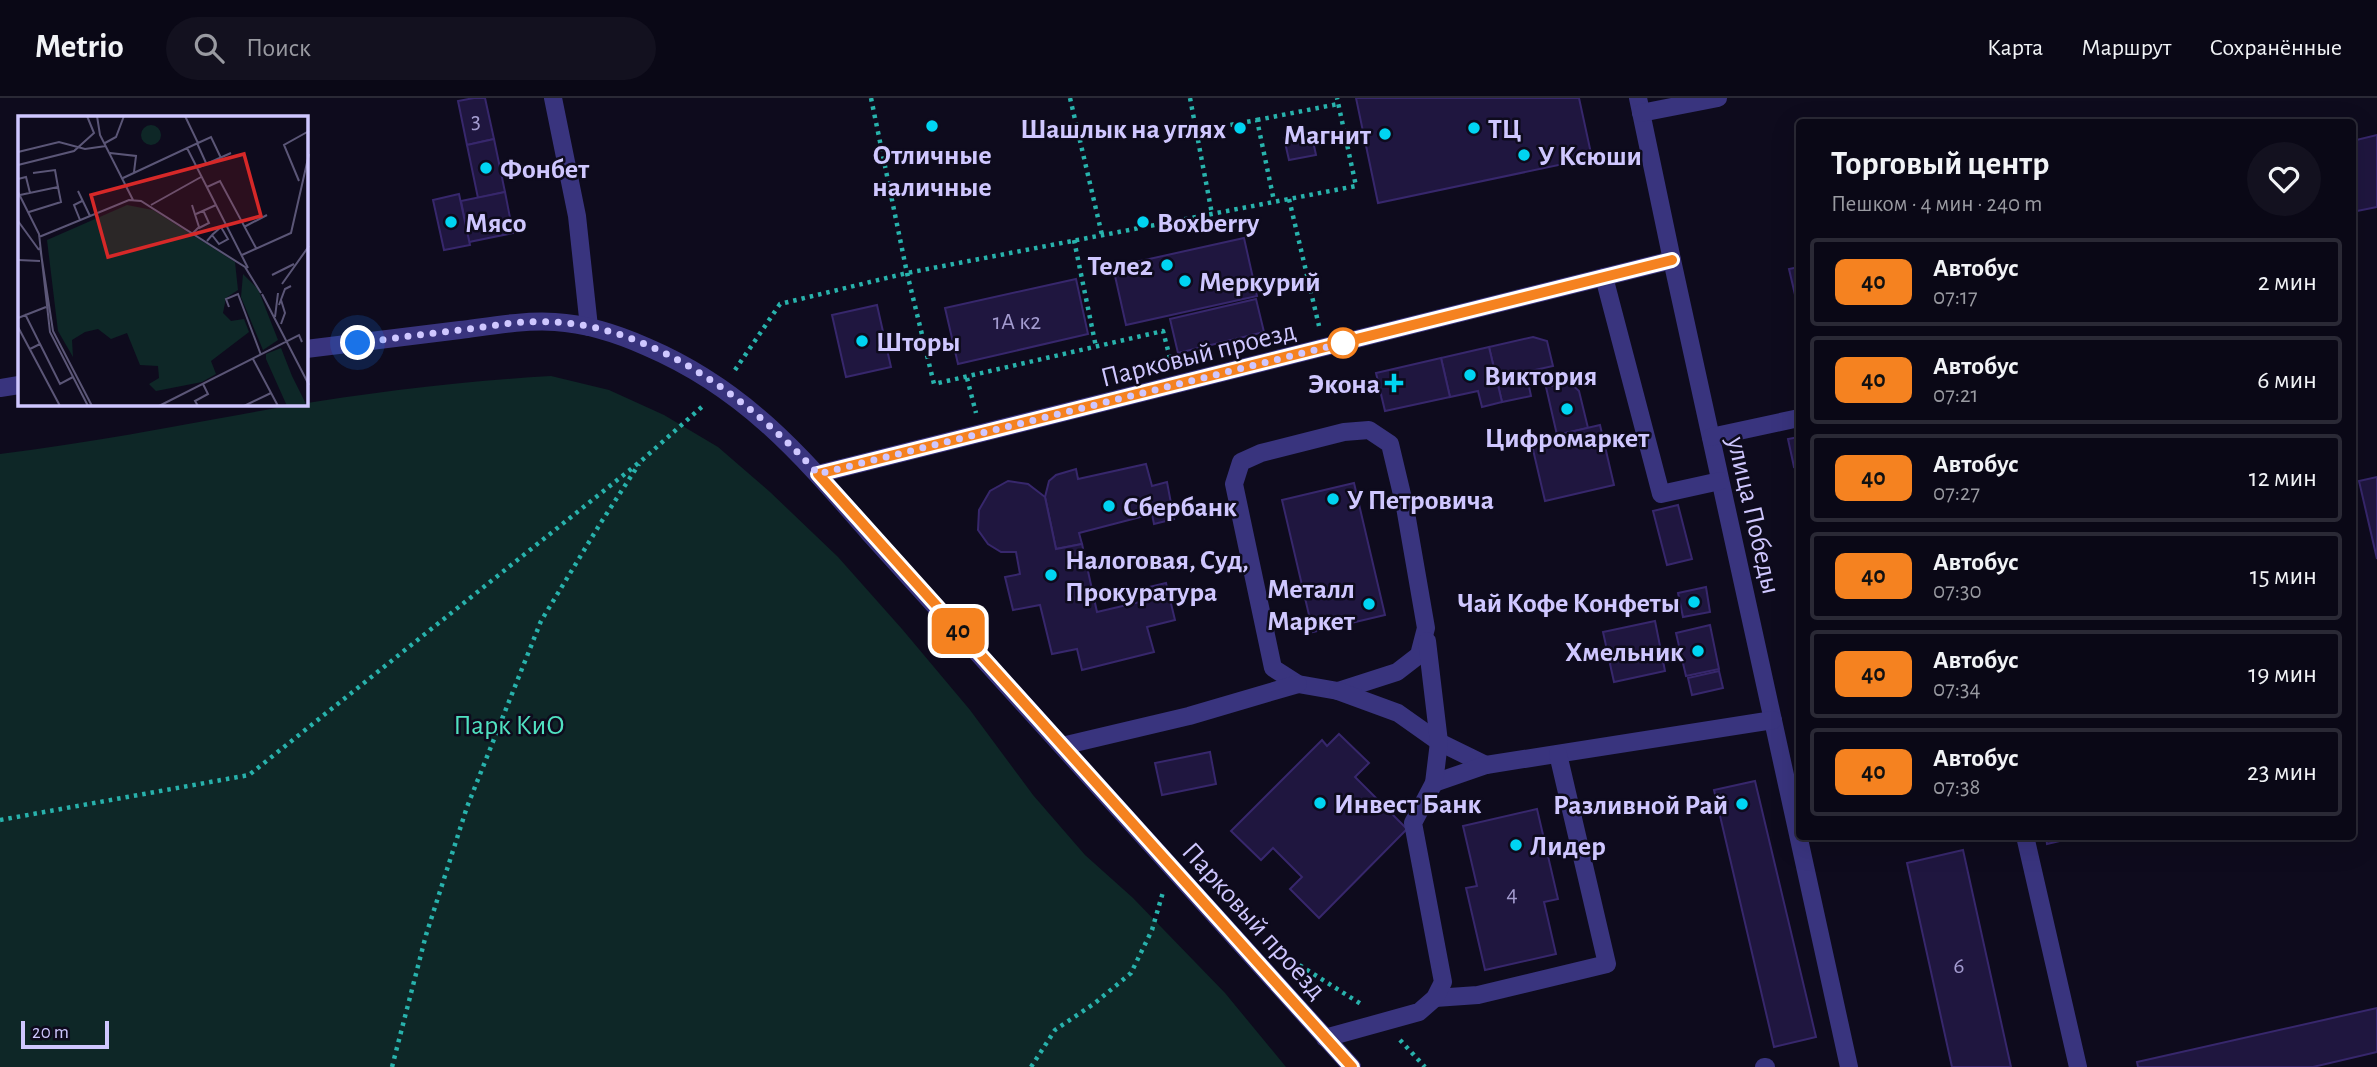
<!DOCTYPE html>
<html lang="ru">
<head>
<meta charset="utf-8">
<style>
  body { margin:0; font-family:"Alegreya Sans",sans-serif; background:#13111f; color:#f1f3f6; height:100vh; display:flex; flex-direction:column; font-size:26px; white-space:nowrap }
  * { box-sizing:border-box; margin:0 }
  p { font-size:23px; color:#999aa1 }
  .icon { flex:none; width:38px; height:38px; fill:none; stroke:currentColor; stroke-width:2; stroke-linecap:round; stroke-linejoin:round }
  .map { position:relative; flex:1; overflow:hidden }
  .sheet { position:absolute; left:1796px; top:21px; width:560px; height:721px; display:flex; flex-direction:column; background:#0a0816; border-radius:7px; box-shadow:0 7px 28px #0002,0 0 0 2px #2a2935 }
  .sheet>* { flex:none }
  .badge { padding:0 14px; border-radius:10px; font-size:24px; line-height:46px }
  .scale { position:absolute; left:21px; bottom:18px; width:88px; box-sizing:border-box; padding-left:7px; border:4px solid #cfc7ff; border-top:0; font-size:19px; line-height:24px; white-space:nowrap; color:#cfc7ff; -webkit-text-stroke:5px #0e0b1d; paint-order:stroke }
  .you { position:absolute; width:35px; height:35px; margin:-18px; border:5px solid #fff; border-radius:50%; background:#1a73e8; box-shadow:0 0 0 10px #1a73e833 }
  .map>.badge { position:absolute; translate:-50% -50%; box-shadow:0 0 0 4px #fff }
  .round { display:grid; place-items:center; flex:none; width:74px; height:74px; border-radius:37px; background:#13111f }
  .head { display:flex; align-items:center; justify-content:space-between; height:119px; padding:0 35px }
  h1 { font-size:33px; font-weight:700; line-height:52px }
  ul { padding:0; list-style:none }
  li { display:flex; align-items:center; gap:21px; height:88px; margin:0 14px 10px; padding:0 21px; border:4px solid #2a2935; border-radius:7px }
  li div { flex:1 }
  li b { display:block; font-size:26px }
  li em { font-style:normal }
  li .badge { min-width:77px; font-weight:700; text-align:center }
  header { display:flex; align-items:center; gap:42px; box-sizing:border-box; height:98px; padding:0 35px; background:#0a0816; border-bottom:2px solid #2a2935 }
  header strong { font-size:33px }
  nav { display:flex; gap:38px; margin-inline-start:auto; font-size:24px }
  .search { width:490px; height:63px; background:#13111f; display:flex; align-items:center; gap:18px; box-sizing:border-box; padding:0 24px; border-radius:38px; color:#999aa1; font-size:26px }
  .map>svg:first-child { display:block }
  .green { fill:#0e2727 }
  .building { fill:#1f163f; stroke:#37276c; stroke-width:2 }
  .lines { fill:none; stroke-linecap:round; stroke-linejoin:round }
  .path { stroke:#28b2ac; stroke-width:4.5; stroke-dasharray:3.5 5; stroke-linecap:butt }
  .minor { stroke:#39347e; stroke-width:18 }
  .line-casing { stroke:#fff; stroke-width:16 }
  .line { stroke:#f58220; stroke-width:10 }
  .walk { stroke:#cfc7ff; stroke-width:7; stroke-dasharray:0 12.6 }
  .poi-dot { fill:#00d4f2; stroke:#0e0b1d; stroke-width:2.5 }
  .stop-dot { fill:#fff; stroke:#f58220; stroke-width:3.5 }
  .labels { text-anchor:middle; stroke-width:5; stroke-linejoin:round; paint-order:stroke }
  .number-label { font-size:24px; fill:#a39bcf }
  .poi-label { font-size:28px; font-weight:bold; fill:#cfc7ff; stroke:#0e0b1d; text-anchor:start }
  .street-label { font-size:28px; fill:#cfc7ff; stroke:#0e0b1d }
  .park-label { font-size:28px; fill:#50e2c1; stroke:#0e0b1d }
  .inset-road { fill:none; stroke:#5b5677; stroke-width:2 }
  .view { fill:#d62828; fill-opacity:0.15; stroke:#d62828; stroke-width:3.5 }
  .inset-edge { fill:none; stroke:#cfc7ff; stroke-width:3.5 }
</style>
</head>
<body>
<header>
<strong>Metrio</strong>
<div class="search"><svg class="icon" aria-label="search" viewBox="0 0 24 24"><circle cx="10" cy="10" r="6"/><path d="M15 15l6 6"/></svg>Поиск</div>
<nav><a>Карта</a><a>Маршрут</a><a>Сохранённые</a></nav>
</header>
<div class="map">
<svg width="2377" height="969" viewBox="0 0 2377 969">
  <rect width="100%" height="100%" fill="#0e0b1d"/>
  <path class="green" d="M551,278l58,14 55,25 54,32 52,45 68,65 64,72 68,81 63,85 52,60 48,43 92,95 61,74h-1286v-613c97,-12 192,-31 288,-48 86,-14 176,-25 263,-30z"/>
  <g class="building">
    <polygon points="474,0 485,0 494,41 467,47 458,3"/>
    <polygon points="1356,0 1579,0 1592,60 1378,105"/>
    <polygon points="1311,34 1316,57 1289,62 1284,40"/>
    <polygon points="2377,37 2377,109 2352,114 2352,43"/>
    <polygon points="494,41 505,94 478,100 467,47"/>
    <polygon points="505,94 513,135 469,144 461,103"/>
    <polygon points="459,96 470,147 444,152 433,102"/>
    <polygon points="1244,140 1257,198 1126,227 1113,169"/>
    <polygon points="1799,169 1799,214 1789,171"/>
    <polygon points="1076,181 1088,236 958,266 945,210"/>
    <polygon points="1256,201 1264,234 1178,255 1170,221"/>
    <polygon points="877,207 891,269 846,279 832,217"/>
    <polygon points="1533,239 1547,243 1553,268 1526,274 1531,298 1502,304 1489,249"/>
    <polygon points="1489,249 1502,304 1482,309 1478,293 1450,299 1441,260"/>
    <polygon points="1441,260 1450,299 1385,313 1376,275"/>
    <polygon points="1569,284 1579,293 1588,330 1557,337 1546,289"/>
    <polygon points="1600,327 1614,387 1545,403 1531,343"/>
    <polygon points="1799,339 1799,368 1794,369 1788,341"/>
    <polygon points="1146,366 1152,388 1167,384 1174,421 1154,426 1152,416 1079,435 1082,446 1056,451 1045,399 1049,383 1056,377 1076,371 1078,381"/>
    <polygon points="2377,379 2377,461 2359,383"/>
    <polygon points="1008,383 1028,386 1045,399 1056,451 1082,446 1097,514 1144,503 1141,491 1166,485 1175,522 1147,529 1154,554 1082,572 1077,551 1052,556 1040,507 1013,512 1005,479 1020,476 1016,454 1001,454 988,446 978,432 979,412 990,393"/>
    <polygon points="1354,385 1385,517 1313,534 1282,402"/>
    <polygon points="1678,407 1692,461 1667,467 1653,413"/>
    <polygon points="1706,489 1710,514 1683,519 1678,495"/>
    <polygon points="1655,523 1665,573 1614,584 1603,534"/>
    <polygon points="1710,527 1719,571 1686,578 1676,535"/>
    <polygon points="1719,573 1723,590 1692,597 1688,580"/>
    <polygon points="1339,636 1369,665 1355,679 1407,731 1319,820 1290,791 1302,779 1273,750 1261,762 1231,733 1322,642 1327,648"/>
    <polygon points="1210,654 1216,686 1162,697 1155,665"/>
    <polygon points="1755,683 1816,939 1774,949 1714,692"/>
    <polygon points="1537,711 1558,801 1544,804 1556,856 1485,872 1466,790 1477,788 1463,728"/>
    <polygon points="2046,738 2081,738 2047,746"/>
    <polygon points="1963,752 2011,969 1952,969 1907,765"/>
    <polygon points="2377,910 2377,954 2313,969 2138,969 2137,964"/>
  </g>
  <g class="lines">
    <g class="path">
      <polyline points="871,0 907,175 934,286 1163,233 1171,264"/>
      <polyline points="1070,0 1102,137"/>
      <polyline points="1190,0 1212,116"/>
      <polyline points="1257,22 1338,6"/>
      <polyline points="1197,33 1257,22 1274,103"/>
      <polyline points="1289,101 1319,228"/>
      <polyline points="1074,142 1096,249"/>
      <polyline points="735,272 780,206 907,175 1356,88 1337,0"/>
      <polyline points="967,280 976,315"/>
      <polyline points="0,722 249,677 641,363 704,307"/>
      <polyline points="1285,858 1361,906"/>
      <polyline points="1400,942 1425,969"/>
      <polyline points="392,969 426,837 467,709 541,523 600,426 639,366"/>
      <polyline points="1031,969 1055,932 1095,905 1131,875 1152,832 1163,794"/>
    </g>
    <g class="minor">
      <polyline points="553,0 577,118 589,229"/>
      <polyline points="1638,0 1672,162 1849,969"/>
      <polyline points="1641,15 1718,0"/>
      <polyline points="1604,179 1661,396 1720,383"/>
      <path d="M306,251c51,-6 103,-13 154,-19 31,-4 63,-10 95,-8 33,2 63,12 92,25 98,42 154,108 222,186l483,534"/>
      <polyline points="0,290 19,287"/>
      <polygon points="1369,332 1390,346 1405,409 1426,530 1419,557 1397,574 1338,593 1298,586 1273,570 1234,386 1241,364 1261,355 1344,334"/>
      <polyline points="1711,339 1799,320"/>
      <polyline points="818,376 1672,162"/>
      <polyline points="1338,593 1398,615 1439,644 1486,667"/>
      <polyline points="1062,648 1189,618 1298,586"/>
      <polyline points="1434,685 1486,667 1773,622"/>
      <polyline points="2025,738 2078,969"/>
      <polyline points="1435,900 1478,897 1607,866 1558,656"/>
      <polyline points="1325,940 1419,914 1435,900 1443,884 1413,725 1434,685 1439,644 1427,543"/>
      <polyline points="1764,969 1766,969"/>
    </g>
  </g>
  <g class="lines">
    <defs>
      <polyline id="line" points="1352,969 818,376 1672,162"/>
    </defs>
    <use href="#line" class="line-casing"/>
    <use href="#line" class="line"/>
    <path class="walk" d="M358,245c37,-5 74,-10 111,-14 28,-4 56,-9 84,-7 101,4 200,80 265,152l533,-133 -8,2"/>
  </g>
  <g class="poi-dot">
    <circle cx="932" cy="28" r="7"/>
    <circle cx="1240" cy="30" r="7"/>
    <circle cx="1474" cy="30" r="7"/>
    <circle cx="1385" cy="36" r="7"/>
    <circle cx="1524" cy="57" r="7"/>
    <circle cx="486" cy="70" r="7"/>
    <circle cx="451" cy="124" r="7"/>
    <circle cx="1143" cy="124" r="7"/>
    <circle cx="1167" cy="167" r="7"/>
    <circle cx="1185" cy="183" r="7"/>
    <circle cx="862" cy="243" r="7"/>
    <circle cx="1470" cy="277" r="7"/>
    <path d="M1390.5 274.5h7v7h7v7h-7v7h-7v-7h-7v-7h7z"/>
    <circle cx="1567" cy="311" r="7"/>
    <circle cx="1333" cy="401" r="7"/>
    <circle cx="1109" cy="408" r="7"/>
    <circle cx="1051" cy="477" r="7"/>
    <circle cx="1694" cy="504" r="7"/>
    <circle cx="1369" cy="506" r="7"/>
    <circle cx="1698" cy="553" r="7"/>
    <circle cx="1320" cy="705" r="7"/>
    <circle cx="1742" cy="706" r="7"/>
    <circle cx="1516" cy="747" r="7"/>
  </g>
  <circle class="stop-dot" cx="1343" cy="245" r="14"/>
  <g class="labels">
    <g class="number-label">
      <text x="476" y="30">3</text>
      <text x="1017" y="231">1А к2</text>
      <text x="1512" y="803">4</text>
      <text x="1959" y="875">6</text>
    </g>
    <g class="poi-label">
      <text x="1226" y="40" text-anchor="end">Шашлык на углях</text>
      <text x="1488" y="40">ТЦ</text>
      <text x="1371" y="46" text-anchor="end">Магнит</text>
      <text x="932" y="66" text-anchor="middle">Отличные<tspan x="932" dy="32">наличные</tspan></text>
      <text x="1538" y="67">У Ксюши</text>
      <text x="500" y="80">Фонбет</text>
      <text x="465" y="134">Мясо</text>
      <text x="1157" y="134">Boxberry</text>
      <text x="1153" y="177" text-anchor="end">Теле2</text>
      <text x="1199" y="193">Меркурий</text>
      <text x="876" y="253">Шторы</text>
      <text x="1484" y="287">Виктория</text>
      <text x="1380" y="295" text-anchor="end">Экона</text>
      <text x="1567" y="349" text-anchor="middle">Цифромаркет</text>
      <text x="1347" y="411">У Петровича</text>
      <text x="1123" y="418">Сбербанк</text>
      <text x="1065" y="471">Налоговая, Суд,<tspan x="1065" dy="32">Прокуратура</tspan></text>
      <text x="1355" y="500" text-anchor="end">Металл<tspan x="1355" dy="32">Маркет</tspan></text>
      <text x="1680" y="514" text-anchor="end">Чай Кофе Конфеты</text>
      <text x="1684" y="563" text-anchor="end">Хмельник</text>
      <text x="1334" y="715">Инвест Банк</text>
      <text x="1728" y="716" text-anchor="end">Разливной Рай</text>
      <text x="1530" y="757">Лидер</text>
    </g>
    <g class="street-label">
      <text transform="translate(1198 255) rotate(-14)" y="10">Парковый проезд</text>
      <text transform="translate(1755 417) rotate(77)" y="10">улица Победы</text>
      <text transform="translate(1255 822) rotate(48)" y="10">Парковый проезд</text>
    </g>
    <g class="park-label">
      <text x="509" y="636">Парк КиО</text>
    </g>
  </g>
  <g transform="translate(18 18)">
    <rect width="290" height="290" fill="#0e0b1d"/>
    <path d="M123 19a10 10 0 1 1 20 0a10 10 0 1 1-20 0ZM109,89l26,5 82,52 3,28 -12,8 -3,15 8,8 13,-2 5,13 -38,29 5,13 -14,8 -46,9 -7,-7 10,-6 -1,-12 -18,-1 -13,-32 -16,6 -13,-10 -13,3 -13,8 1,17 -15,-26 -11,-91zM225,158l15,15 20,51 -15,10 -22,-53zM263,232l11,28 15,30h-20l-21,-47v-5z" fill="#0e2727"/>
    <path class="inset-road" d="M79,0l3,19 33,65M87,27l11,-6 8,-21M179,27l9,20M180,27l13,-6 10,21M169,32l61,120M0,36l41,-10 26,7 21,-3M92,37l26,3 -2,16M0,49l56,-14 20,-18 -7,-17M179,52l34,-15M105,62l75,-35 -13,-27M0,63l8,-2 4,16M281,65l-15,-36 25,-14M189,71l13,-6 36,67M60,75l12,25M0,76l21,42 11,98 38,74M2,79l38,-8 -3,-17 -22,3M133,89l50,-28M174,89l7,22 -6,6M11,96l32,-10 -3,-15M178,98l20,-9M62,104l-6,-15 8,-4M0,105l21,29M226,111l23,-12M181,112l10,-5 -6,-13M21,121l90,-37 12,1 104,66 16,26M189,125l5,-6 7,9 9,-5 -7,-12 -9,8M22,131l13,84 39,75M224,139l49,-22 18,-79M0,144l22,1M254,159l22,-11M264,168l27,-38M244,178l47,91M261,189l6,-16 6,-3M211,191l-3,-8 12,-5 23,61M7,198l15,30 -10,5M257,201l3,-24M0,202l28,-11M263,208l4,-11 -4,-13M0,211l42,79M22,228l20,40 13,-7M235,243l25,47M141,290l140,-71 3,7M180,290l-3,-5 13,-7 -5,-10M226,290l27,-13"/>
    <path class="view" d="M226,38l17,62 -153,41 -17,-62z"/>
    <rect width="290" height="290" class="inset-edge"/>
  </g>
</svg>
<div class="scale">20 m</div>
<div class="you" style="left:358px;top:245px"></div>
<b class="badge" style="left:958px;top:533px;background:#f58220;color:#111">40</b>
<section class="sheet">
<div class="head"><div><h1>Торговый центр</h1><p>Пешком · 4 мин · 240 m</p></div><a class="round"><svg class="icon" aria-label="heart" viewBox="0 0 24 24"><path d="M12 20l-8-8c-3-5 5-10 8-4 3-6 11-1 8 4z"/></svg></a></div>
<ul>
<li><span class="badge" style="background:#f58220;color:#111">40</span><div><b>Автобус</b><p>07:17</p></div><em>2 мин</em></li>
<li><span class="badge" style="background:#f58220;color:#111">40</span><div><b>Автобус</b><p>07:21</p></div><em>6 мин</em></li>
<li><span class="badge" style="background:#f58220;color:#111">40</span><div><b>Автобус</b><p>07:27</p></div><em>12 мин</em></li>
<li><span class="badge" style="background:#f58220;color:#111">40</span><div><b>Автобус</b><p>07:30</p></div><em>15 мин</em></li>
<li><span class="badge" style="background:#f58220;color:#111">40</span><div><b>Автобус</b><p>07:34</p></div><em>19 мин</em></li>
<li><span class="badge" style="background:#f58220;color:#111">40</span><div><b>Автобус</b><p>07:38</p></div><em>23 мин</em></li>
</ul>
</section>
</div>
</body>
</html>
